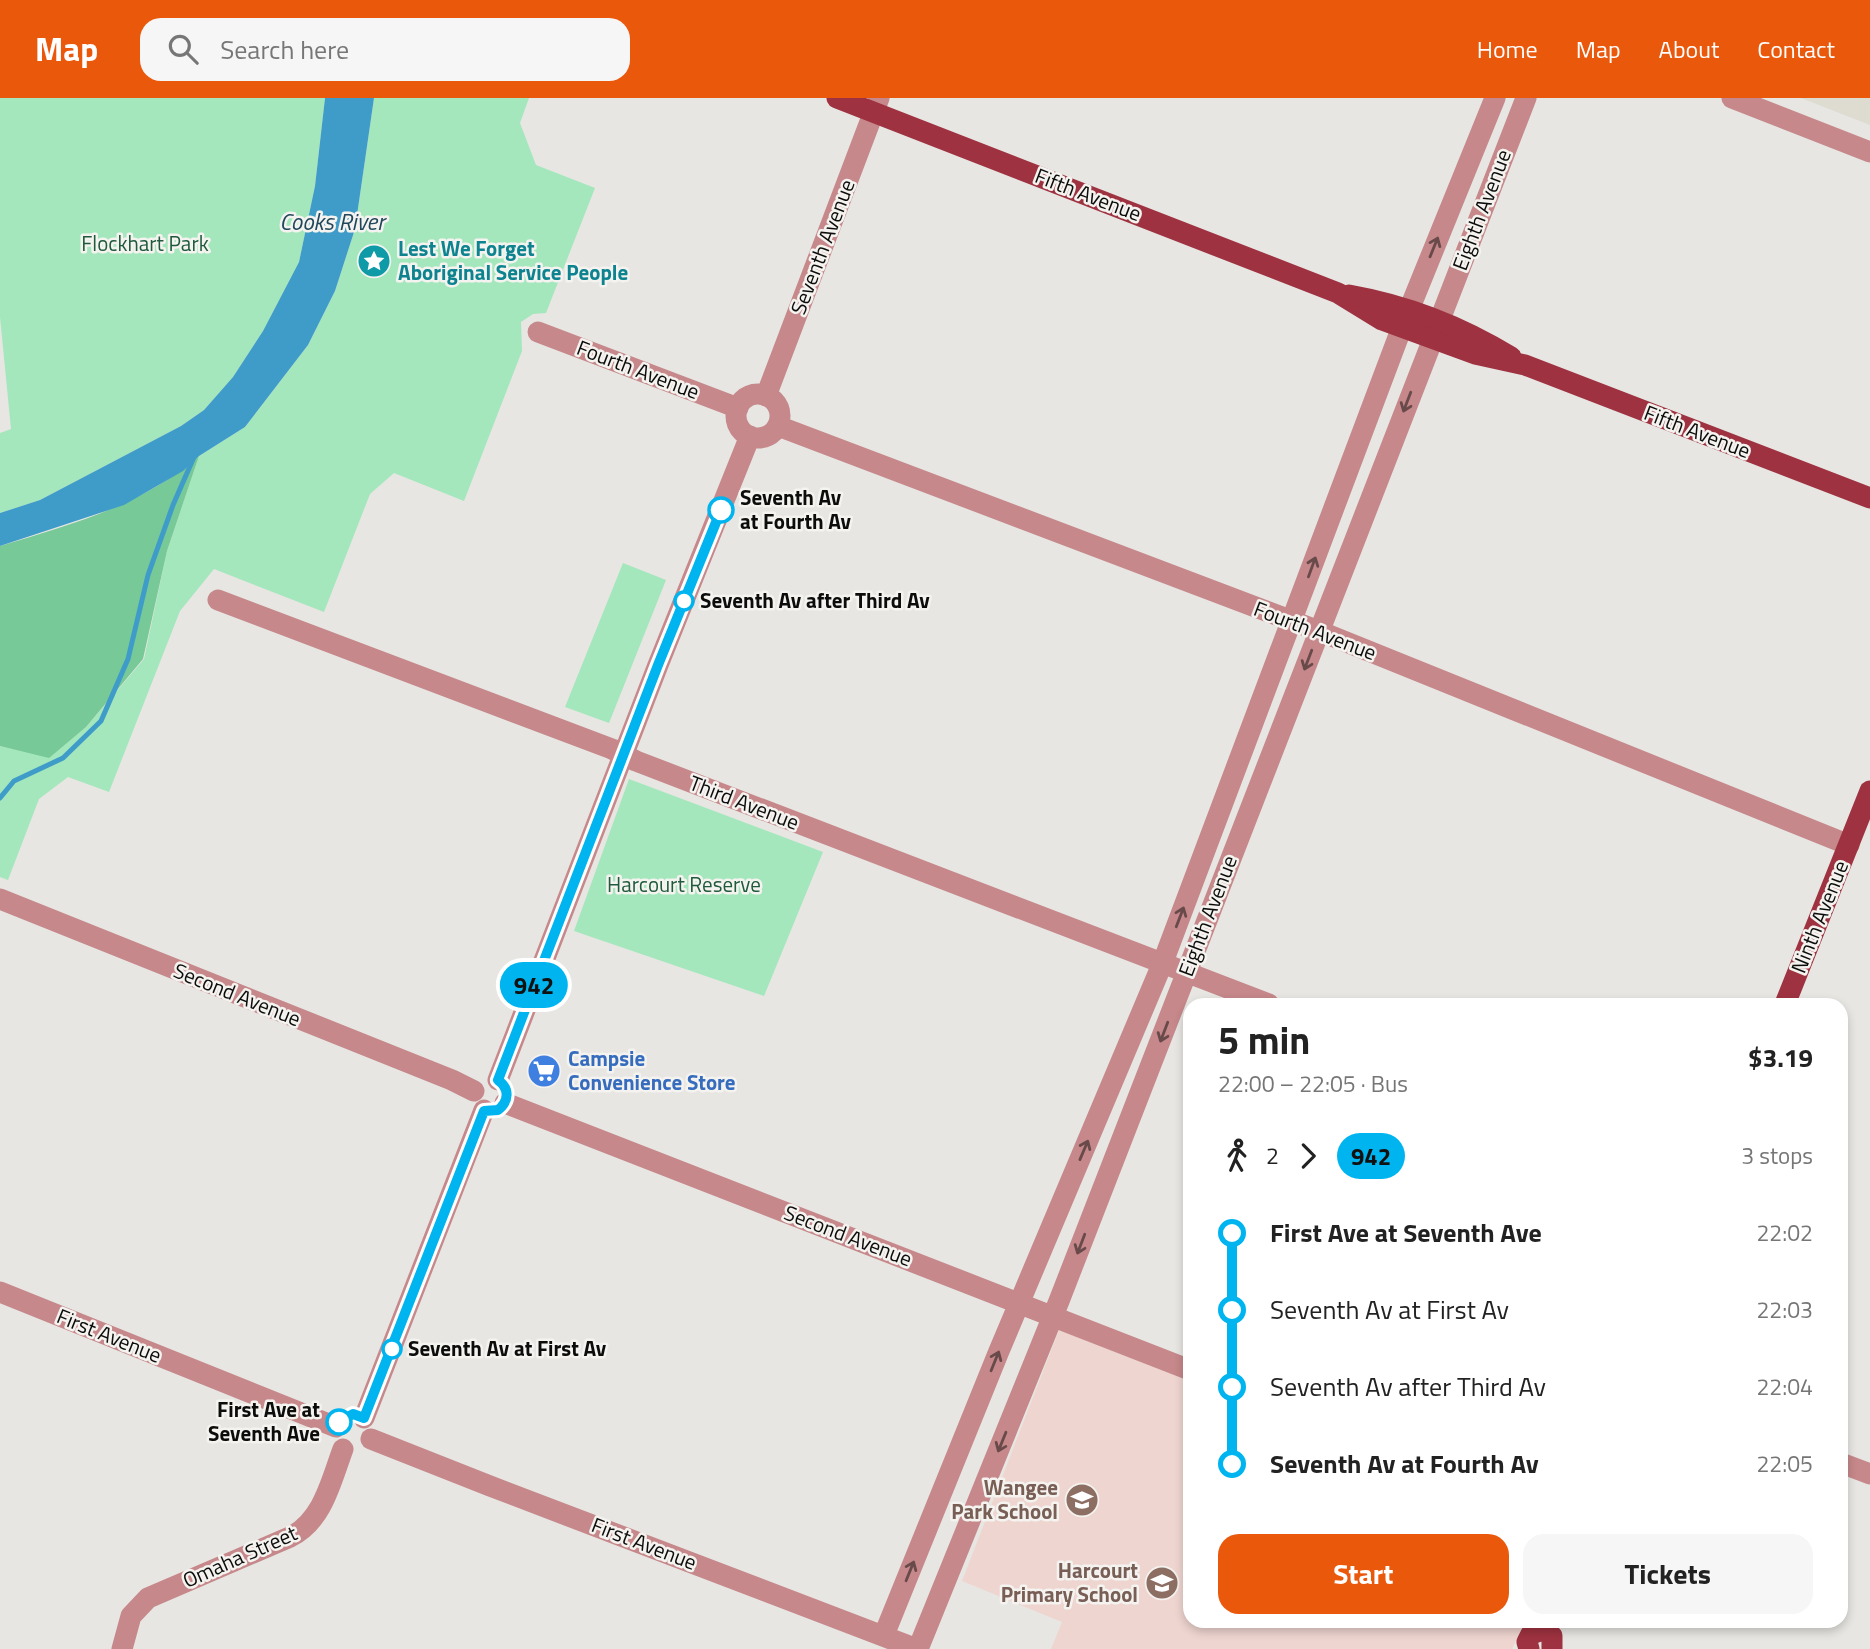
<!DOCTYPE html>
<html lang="en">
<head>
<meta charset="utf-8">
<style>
  body { margin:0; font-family:"Titillium Web",sans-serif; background:#f6f6f6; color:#222; height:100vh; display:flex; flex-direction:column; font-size:26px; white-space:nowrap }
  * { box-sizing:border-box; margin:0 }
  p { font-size:23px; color:#767676 }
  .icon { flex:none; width:38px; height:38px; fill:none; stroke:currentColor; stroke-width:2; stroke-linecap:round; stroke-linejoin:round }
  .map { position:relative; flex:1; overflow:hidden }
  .sheet { position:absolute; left:1183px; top:900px; width:665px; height:630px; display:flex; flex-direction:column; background:#fff; border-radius:21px; box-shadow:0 4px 10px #0003 }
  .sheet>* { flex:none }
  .badge { padding:0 14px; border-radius:23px; font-size:24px; line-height:46px }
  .map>.badge { position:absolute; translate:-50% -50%; box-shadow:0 0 0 4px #fff }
  .legs { display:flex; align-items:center; gap:10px; height:77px; padding:0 35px; font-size:23px }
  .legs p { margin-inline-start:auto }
  .head { display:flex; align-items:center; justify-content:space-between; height:119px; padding:0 35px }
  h1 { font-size:38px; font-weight:700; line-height:52px }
  .cta { display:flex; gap:14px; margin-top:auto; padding:14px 35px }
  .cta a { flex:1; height:80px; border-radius:21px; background:#ea580c; color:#fff; font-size:28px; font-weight:700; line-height:80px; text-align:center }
  .cta a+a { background:#f6f6f6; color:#222 }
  ul { padding:0 35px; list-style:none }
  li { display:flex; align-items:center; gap:24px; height:77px; font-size:26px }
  li i { display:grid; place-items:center; width:10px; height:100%; margin:0 9px; background:currentColor }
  li i::after { content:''; width:18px; height:18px; margin:-9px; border:5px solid; border-radius:50%; background:#fff }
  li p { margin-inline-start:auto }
  li:first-child i { background:linear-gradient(#0000 50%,currentColor 0) }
  li:last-child i { background:linear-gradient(currentColor 50%,#0000 0) }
  header { display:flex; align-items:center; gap:42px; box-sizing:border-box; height:98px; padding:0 35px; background:#ea580c; color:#fff }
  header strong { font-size:33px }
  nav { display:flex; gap:38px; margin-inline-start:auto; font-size:24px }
  .search { width:490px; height:63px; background:#f6f6f6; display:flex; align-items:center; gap:18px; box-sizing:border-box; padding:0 24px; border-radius:21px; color:#767676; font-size:26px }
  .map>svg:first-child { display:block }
  .built { fill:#dedbd1 }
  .education { fill:#efd5d0 }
  .green { fill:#a4e7bc }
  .forest { fill:#77c997 }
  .water { fill:#3f9cc9 }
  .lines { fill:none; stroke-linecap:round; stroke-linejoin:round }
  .stream { stroke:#3f9cc9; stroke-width:5 }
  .minor { stroke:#c6888a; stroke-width:21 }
  .major { stroke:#9f3240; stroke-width:21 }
  .oneway { stroke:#694a4a }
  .line-1-casing { stroke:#fff; stroke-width:16 }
  .line-1 { stroke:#00b5ef; stroke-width:10 }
  .stop-1-dot { fill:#fff; stroke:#00b5ef; stroke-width:3.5 }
  .labels { text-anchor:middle; stroke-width:5; stroke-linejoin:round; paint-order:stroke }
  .street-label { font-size:21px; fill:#0c0c0b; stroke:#f4f3f0 }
  .park-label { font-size:21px; fill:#1f5b3b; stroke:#f4f3f0 }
  .culture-label { font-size:21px; font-weight:bold; fill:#0d838f; stroke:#f4f3f0; text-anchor:start }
  .stop-label { font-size:21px; font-weight:bold; fill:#0c0c0b; stroke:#f4f3f0; text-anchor:start }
  .shop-label { font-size:21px; font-weight:bold; fill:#366cbe; stroke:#f4f3f0; text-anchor:start }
  .education-label { font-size:21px; font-weight:bold; fill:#785e54; stroke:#f4f3f0; text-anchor:end }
  .water-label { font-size:23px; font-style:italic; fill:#20475b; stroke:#f4f3f0 }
</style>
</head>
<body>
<header>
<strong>Map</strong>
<div class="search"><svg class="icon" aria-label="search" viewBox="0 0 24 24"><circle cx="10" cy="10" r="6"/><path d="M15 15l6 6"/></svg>Search here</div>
<nav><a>Home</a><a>Map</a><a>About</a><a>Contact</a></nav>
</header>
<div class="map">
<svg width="1870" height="1551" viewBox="0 0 1870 1551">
  <rect width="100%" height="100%" fill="#e7e6e2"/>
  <polygon class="built" points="1801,0 1870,0 1870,27"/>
  <polygon class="education" points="1059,1232 1190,1283 1190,1522 1525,1523 1512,1551 1051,1551 1062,1524 962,1483"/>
  <g class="green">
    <polygon points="0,0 325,0 315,88 299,164 263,233 233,279 204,312 181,328 40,402 0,415 0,335 11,331 0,219"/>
    <polygon points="374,0 529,0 520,25 536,67 595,90 546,215 533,216 521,224 522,253 464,403 394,375 370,396 324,514 214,471 180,513 109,694 68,679 39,701 8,782 0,779 0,648 49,659 86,629 144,561 167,453 199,358 245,329 308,247 335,193 355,131"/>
    <polygon points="623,465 666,482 609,625 565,609"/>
    <polygon points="629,681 823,754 764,898 574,833"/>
  </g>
  <path class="forest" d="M199,358l-32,95 -24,108 -57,68 -37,31 -49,-12v-200c70,-21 143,-41 199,-90z"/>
  <polygon class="water" points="325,0 374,0 355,131 335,193 308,247 245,329 199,358 183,373 124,407 0,448 0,415 40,402 181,328 204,312 233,279 263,233 299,164 315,88"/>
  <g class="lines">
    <polyline class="stream" points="0,700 14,683 63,660 101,623 128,561 148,477 173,407 194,359"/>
    <g class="minor">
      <polyline points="1732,0 1870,54"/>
      <polyline points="1409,212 1495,0"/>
      <polyline points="1439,224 1526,0"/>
      <polyline points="538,234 738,310"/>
      <circle cx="758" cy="318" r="22"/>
      <polyline points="766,298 879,0"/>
      <polyline points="778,328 1319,533 1849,747"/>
      <polyline points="218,502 612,651 636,663 1269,906"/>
      <polyline points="0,801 452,982 474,993"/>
      <polyline points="498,982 658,567 750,338"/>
      <polyline points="505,1005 1190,1272"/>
      <polyline points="0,1194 336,1329"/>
      <polyline points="364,1320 484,1012"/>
      <polyline points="371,1341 490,1388 917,1551"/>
      <polyline points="1841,1365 1870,1376"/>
      <polyline points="884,1537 999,1253 1163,864 1402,229"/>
      <path d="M122,1551l9,-33 17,-18 142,-61c33,-16 41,-56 53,-88"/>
      <polyline points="918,1551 1059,1203 1433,241"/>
    </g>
    <g class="major">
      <polyline points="837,0 1338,195 1382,222 1475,256 1525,267 1870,400"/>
      <path d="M1349,197c57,10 113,32 162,62"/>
      <polyline points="1785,906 1870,693"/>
      <polyline points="1529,1551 1527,1544 1531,1536 1543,1532 1552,1538 1552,1551"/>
    </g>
  </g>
  <defs><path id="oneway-shaft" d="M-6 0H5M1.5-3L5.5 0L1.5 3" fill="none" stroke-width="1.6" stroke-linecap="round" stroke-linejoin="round" transform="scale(1.75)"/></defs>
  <g class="oneway">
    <use href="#oneway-shaft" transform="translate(1434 149) rotate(-68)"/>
    <use href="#oneway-shaft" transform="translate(1407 304) rotate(111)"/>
    <use href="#oneway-shaft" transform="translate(1312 469) rotate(-70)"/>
    <use href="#oneway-shaft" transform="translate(1308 562) rotate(111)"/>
    <use href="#oneway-shaft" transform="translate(1180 819) rotate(-69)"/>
    <use href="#oneway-shaft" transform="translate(1164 934) rotate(111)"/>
    <use href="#oneway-shaft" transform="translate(1084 1052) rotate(-67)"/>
    <use href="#oneway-shaft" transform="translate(1081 1146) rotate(111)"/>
    <use href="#oneway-shaft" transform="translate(995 1263) rotate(-68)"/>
    <use href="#oneway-shaft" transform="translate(1002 1344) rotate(112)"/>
    <use href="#oneway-shaft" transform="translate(910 1473) rotate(-68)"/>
  </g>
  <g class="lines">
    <defs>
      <path id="line-1" d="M339,1324l14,-8 11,4 120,-307 14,-1c11,-9 12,-21 0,-30l160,-415 63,-155"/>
    </defs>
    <use href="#line-1" class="line-1-casing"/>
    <use href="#line-1" class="line-1"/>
  </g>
  <defs>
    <symbol id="sight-disc" viewBox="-11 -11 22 22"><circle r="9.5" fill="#0f9aa8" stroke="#f4f3f0"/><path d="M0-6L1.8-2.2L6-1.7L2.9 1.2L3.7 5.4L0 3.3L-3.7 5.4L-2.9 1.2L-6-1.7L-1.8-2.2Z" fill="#fff"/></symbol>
    <symbol id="supermarket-disc" viewBox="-11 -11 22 22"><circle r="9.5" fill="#3f7fe0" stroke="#f4f3f0"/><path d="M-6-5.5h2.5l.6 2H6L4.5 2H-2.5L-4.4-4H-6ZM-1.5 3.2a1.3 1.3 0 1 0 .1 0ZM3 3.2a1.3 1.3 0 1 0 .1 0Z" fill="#fff"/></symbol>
    <symbol id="school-disc" viewBox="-11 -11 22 22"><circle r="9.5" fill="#8d6e63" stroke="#f4f3f0"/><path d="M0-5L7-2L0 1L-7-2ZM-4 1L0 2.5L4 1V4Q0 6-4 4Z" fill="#fff"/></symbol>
  </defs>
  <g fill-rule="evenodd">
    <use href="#sight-disc" x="355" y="144" width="38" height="38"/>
    <use href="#supermarket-disc" x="525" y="954" width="38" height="38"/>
    <use href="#school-disc" x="1063" y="1383" width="38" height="38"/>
    <use href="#school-disc" x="1143" y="1466" width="38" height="38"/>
  </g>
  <g class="stop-1-dot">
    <circle cx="721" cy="412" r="12"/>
    <circle cx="684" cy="503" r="9"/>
    <circle cx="392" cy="1251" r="9"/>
    <circle cx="339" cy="1324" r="12"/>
  </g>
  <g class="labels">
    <g class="street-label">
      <text transform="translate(1088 97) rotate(21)" y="7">Fifth Avenue</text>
      <text transform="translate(1482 112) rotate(-69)" y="7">Eighth Avenue</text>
      <text transform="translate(823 149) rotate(-69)" y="7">Seventh Avenue</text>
      <text transform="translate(638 272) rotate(21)" y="7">Fourth Avenue</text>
      <text transform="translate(1697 334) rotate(21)" y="7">Fifth Avenue</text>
      <text transform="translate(1315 533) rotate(21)" y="7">Fourth Avenue</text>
      <text transform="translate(744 705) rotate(21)" y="7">Third Avenue</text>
      <text transform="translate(1208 818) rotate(-69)" y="7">Eighth Avenue</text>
      <text transform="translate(1820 819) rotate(-68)" y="7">Ninth Avenue</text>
      <text transform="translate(237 897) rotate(22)" y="7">Second Avenue</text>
      <text transform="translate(848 1138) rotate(21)" y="7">Second Avenue</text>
      <text transform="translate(109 1238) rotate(22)" y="7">First Avenue</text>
      <text transform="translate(644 1446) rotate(21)" y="7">First Avenue</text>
      <text transform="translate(240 1459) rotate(-24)" y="7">Omaha Street</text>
    </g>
    <g class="park-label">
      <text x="145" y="153">Flockhart Park</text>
      <text x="684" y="794">Harcourt Reserve</text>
    </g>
    <g class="culture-label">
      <text x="398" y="158">Lest We Forget<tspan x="398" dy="24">Aboriginal Service People</tspan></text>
    </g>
    <g class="stop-label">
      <text x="740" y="407">Seventh Av<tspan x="740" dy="24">at Fourth Av</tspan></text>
      <text x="700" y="510">Seventh Av after Third Av</text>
      <text x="408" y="1258">Seventh Av at First Av</text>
      <text x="320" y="1319" text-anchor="end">First Ave at<tspan x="320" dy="24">Seventh Ave</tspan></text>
    </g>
    <g class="shop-label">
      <text x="568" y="968">Campsie<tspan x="568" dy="24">Convenience Store</tspan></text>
    </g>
    <g class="education-label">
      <text x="1058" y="1397">Wangee<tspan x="1058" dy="24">Park School</tspan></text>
      <text x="1138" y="1480">Harcourt<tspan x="1138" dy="24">Primary School</tspan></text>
    </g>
    <g class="water-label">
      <text x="332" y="132">Cooks River</text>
    </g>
  </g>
</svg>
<b class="badge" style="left:534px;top:887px;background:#00b5ef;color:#111">942</b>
<section class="sheet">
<div class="head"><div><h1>5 min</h1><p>22:00 – 22:05 · Bus</p></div><b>$3.19</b></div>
<div class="legs"><svg class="icon" aria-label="walk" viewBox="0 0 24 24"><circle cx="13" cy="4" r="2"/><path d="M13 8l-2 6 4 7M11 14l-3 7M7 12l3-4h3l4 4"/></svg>2<svg class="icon" aria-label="forward" viewBox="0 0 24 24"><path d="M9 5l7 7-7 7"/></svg><b class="badge" style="background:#00b5ef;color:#111">942</b><p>3 stops</p></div>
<ul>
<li><i style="color:#00b5ef"></i><b>First Ave at Seventh Ave</b><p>22:02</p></li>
<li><i style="color:#00b5ef"></i><span>Seventh Av at First Av</span><p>22:03</p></li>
<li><i style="color:#00b5ef"></i><span>Seventh Av after Third Av</span><p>22:04</p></li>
<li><i style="color:#00b5ef"></i><b>Seventh Av at Fourth Av</b><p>22:05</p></li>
</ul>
<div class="cta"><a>Start</a><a>Tickets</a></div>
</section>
</div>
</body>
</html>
